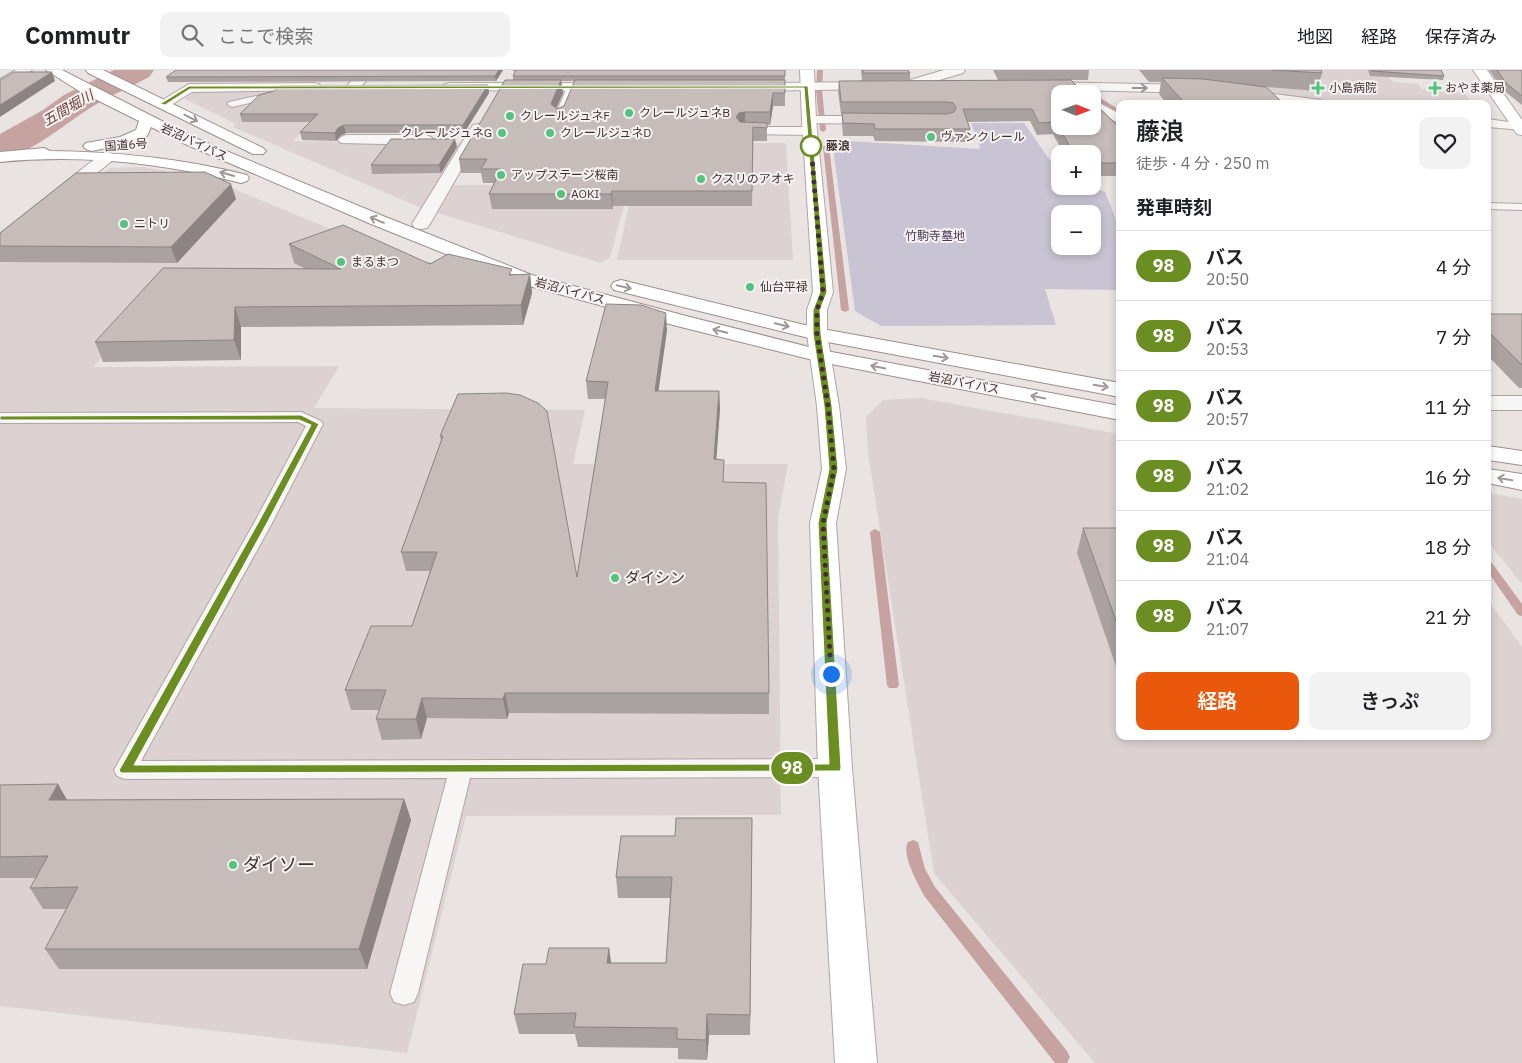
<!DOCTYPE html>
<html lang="ja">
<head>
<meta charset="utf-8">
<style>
  body { margin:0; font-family:"IBM Plex Sans","Noto Sans JP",sans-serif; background:#f2f2f2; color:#202124; height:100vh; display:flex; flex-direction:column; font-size:19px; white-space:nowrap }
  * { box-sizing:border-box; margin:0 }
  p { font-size:16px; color:#757577 }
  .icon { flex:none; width:28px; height:28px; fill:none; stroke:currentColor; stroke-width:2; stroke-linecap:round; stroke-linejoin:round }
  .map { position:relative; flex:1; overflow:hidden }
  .drawer { position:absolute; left:1116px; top:30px; width:375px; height:640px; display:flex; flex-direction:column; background:#fff; border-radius:10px; box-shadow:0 2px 8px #0003 }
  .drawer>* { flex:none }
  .badge { padding:0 10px; border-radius:16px; font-size:18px; line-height:32px }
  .needle { width:32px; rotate:91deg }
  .fabs { position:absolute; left:1051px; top:15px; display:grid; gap:10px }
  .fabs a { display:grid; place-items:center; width:50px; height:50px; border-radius:10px; background:#fff; box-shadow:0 2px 8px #0003; font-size:25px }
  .you { position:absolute; width:25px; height:25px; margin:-12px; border:4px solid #fff; border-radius:50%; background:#1a73e8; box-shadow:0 0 0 8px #1a73e833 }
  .map>.badge { position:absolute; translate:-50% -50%; box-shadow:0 0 0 2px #fff }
  h2 { padding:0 20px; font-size:19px; line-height:45px }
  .round { display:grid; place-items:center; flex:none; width:52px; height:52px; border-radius:10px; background:#f2f2f2 }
  .head { display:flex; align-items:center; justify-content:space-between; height:85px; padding:0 20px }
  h1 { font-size:24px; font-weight:600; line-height:38px }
  .action { display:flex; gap:10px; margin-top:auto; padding:10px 20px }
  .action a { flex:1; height:58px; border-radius:10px; background:#ea580c; color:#fff; font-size:20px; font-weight:600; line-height:58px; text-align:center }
  .action a+a { background:#f2f2f2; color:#202124 }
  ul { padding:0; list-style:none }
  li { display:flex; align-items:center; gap:15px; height:70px; padding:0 20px; border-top:1px solid #e0e0e0 }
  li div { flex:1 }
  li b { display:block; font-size:19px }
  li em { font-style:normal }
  li .badge { min-width:55px; font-weight:700; text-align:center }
  header { display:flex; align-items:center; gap:30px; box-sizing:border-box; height:70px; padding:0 25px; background:#fff; border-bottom:1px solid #e0e0e0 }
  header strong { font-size:24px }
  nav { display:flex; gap:28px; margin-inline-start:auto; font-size:18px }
  .search { width:350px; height:45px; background:#f2f2f2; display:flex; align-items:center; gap:12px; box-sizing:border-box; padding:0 18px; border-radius:10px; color:#757577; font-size:19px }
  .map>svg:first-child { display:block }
  .built { fill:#dbd2d1 }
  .green { fill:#c8c4d3; fill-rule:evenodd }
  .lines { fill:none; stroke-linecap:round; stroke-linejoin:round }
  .stream { fill:#c6a3a1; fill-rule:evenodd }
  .river { fill:#c6a3a1; fill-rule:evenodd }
  .lane-casing { stroke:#b0a6a4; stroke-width:2 }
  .street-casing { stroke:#b0a6a4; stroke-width:2 }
  .secondary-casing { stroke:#b0a6a4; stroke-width:2 }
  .highway-casing { stroke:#9f8e8b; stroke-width:2 }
  .lane { fill:#f8f5f5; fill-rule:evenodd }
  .street { fill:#f8f5f5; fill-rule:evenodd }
  .secondary { fill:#fff; fill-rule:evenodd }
  .highway { fill:#fff; fill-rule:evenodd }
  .wall { fill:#aaa2a0; fill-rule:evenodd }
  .shaded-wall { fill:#8b8482 }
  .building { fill:#c6bcba; stroke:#8b8482 }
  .oneway { stroke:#9c9290 }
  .oneway2 { stroke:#a09796 }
  .line { fill:#6b8e23; stroke:#fff }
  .walk { stroke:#402f2c; stroke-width:5; stroke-dasharray:0 9 }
  .poi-dot { fill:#53c37f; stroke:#f7f2f2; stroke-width:2 }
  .stop-dot { fill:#fff; stroke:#6b8e23; stroke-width:2.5 }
  .labels { text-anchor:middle; stroke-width:4; stroke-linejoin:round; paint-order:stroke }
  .far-poi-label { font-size:12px; fill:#402f2c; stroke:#f7f2f2; text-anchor:start }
  .far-street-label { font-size:12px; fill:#402f2c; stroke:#f7f2f2 }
  .far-stop-label { font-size:12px; font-weight:bold; fill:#402f2c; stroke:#f7f2f2; text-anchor:start }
  .far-park-label { font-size:12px; fill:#463a5a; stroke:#f7f2f2 }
  .far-water-label { font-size:14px; font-style:italic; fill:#703e39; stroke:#f7f2f2 }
  .poi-label { font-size:15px; fill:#402f2c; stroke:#f7f2f2; text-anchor:start }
  .near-poi-label { font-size:18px; fill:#402f2c; stroke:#f7f2f2; text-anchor:start }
</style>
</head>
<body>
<header>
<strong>Commutr</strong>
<div class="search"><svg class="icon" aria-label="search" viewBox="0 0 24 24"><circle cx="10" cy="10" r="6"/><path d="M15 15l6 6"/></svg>ここで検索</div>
<nav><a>地図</a><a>経路</a><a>保存済み</a></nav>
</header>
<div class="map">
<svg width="1522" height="993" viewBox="0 0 1522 993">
  <rect width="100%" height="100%" fill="#e9e3e2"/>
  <g class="built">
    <polygon points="1200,0 1382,0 1393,12 1418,14 1422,19 1465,23 1473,34 1344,34 1204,16"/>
    <polygon points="196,20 339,20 293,71 464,73 426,140 233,57 236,53 232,52 185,29"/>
    <polygon points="643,73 786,73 793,190 617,190"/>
    <polygon points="143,97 209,109 404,189 166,216 93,297 339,296 314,338 585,340 573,394 788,394 778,447 781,745 466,746 407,983 0,936 0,187 109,98"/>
    <polygon points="454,115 629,116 610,188 601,193 438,143"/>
    <polygon points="920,328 1120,364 1120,666 1488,666 1488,530 1522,577 1522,993 1095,993 934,803 868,383 866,347 883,330"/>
    <polygon points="1488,423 1522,429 1522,514 1488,472"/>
  </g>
  <path class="green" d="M971,53h53l36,52v11h29l16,6 15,38v60l-75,-1 11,36 -175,1 -26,-15 -23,-171 147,9 1,-2zM1060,144h32v32h-32z"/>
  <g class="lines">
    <g class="stream">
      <polygon points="817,0 823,0 822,20 826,60 823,62 820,60 816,20"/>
      <polygon points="1092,23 1120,40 1120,45 1092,28 1092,24 1090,24"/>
      <polygon points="826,75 829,77 849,240 845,242 841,240 823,77"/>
      <polygon points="875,459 880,462 899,615 897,618 889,618 887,615 870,462"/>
      <polygon points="1488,491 1492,493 1522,534 1522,546 1518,545 1488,502"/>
      <path d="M913,770l5,2 7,27 10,18 132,164 3,6 -3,6h-12l-130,-166c-7,-13 -24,-42 -17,-55z"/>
    </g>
    <path class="river" d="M114,0h40l-5,7c-20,11 -42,20 -62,33 -27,18 -55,42 -87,50v-26l43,-24 21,-15z"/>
    <defs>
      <g id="lane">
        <polygon points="572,14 577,17 564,48 559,51 556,50 554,48 567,17"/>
        <polygon points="277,17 282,20 276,27 232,37 227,34 229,32 270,23"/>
        <polygon points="1488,133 1522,134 1522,140 1488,139"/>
        <polygon points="301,342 321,351 323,354 272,453 141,691 835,689 843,692 846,698 843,704 835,707 470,708 418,923 414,932 404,935 394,932 390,923 447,708 125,709 117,706 114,700 254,453 306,356 298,352 0,353 0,343"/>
      </g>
      <g id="street">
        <polygon points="16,0 32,0 0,19 0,9"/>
        <polygon points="361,0 375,0 358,20 348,20 346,17"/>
        <polygon points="944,0 965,0 963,3 905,20 898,16 900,13"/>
        <polygon points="877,12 882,13 884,16 882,19 747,21 740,17 747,13"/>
        <polygon points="1040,12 1197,15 1204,19 1197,23 1035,19 1033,16 1035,13"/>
        <polygon points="314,13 319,14 321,17 319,20 192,22 168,37 158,37 156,34 189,14"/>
        <polygon points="450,13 609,13 616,17 609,21 445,20 443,17 445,14"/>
        <polygon points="1242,20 1321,30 1328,34 1286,34 1237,27 1235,24"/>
        <polygon points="1092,29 1120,44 1120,54 1092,39"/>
        <polygon points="809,46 880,46 885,47 887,50 885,53 880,54 804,53 802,50 804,47"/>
        <polygon points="1488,49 1522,54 1522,60 1488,57"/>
        <polygon points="478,54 483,55 485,58 430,154 427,158 421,159 415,158 412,154 471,58 473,55"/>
        <polygon points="745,57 810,57 815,58 817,61 815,64 810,65 740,64 738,61 740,58"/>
        <polygon points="346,65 426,65 431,67 434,70 431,73 426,75 341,73 338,70 341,67"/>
        <polygon points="107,82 113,84 115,87 113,90 6,177 0,178 0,164 101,84"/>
        <rect x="1488" y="326" width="34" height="14"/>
      </g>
      <g id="secondary">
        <polygon points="800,0 814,0 816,50 833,222 827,240 827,264 839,336 846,399 836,453 852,698 877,993 835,993 818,698 810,453 822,399 817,336 807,264 807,240 813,222 802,50"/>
        <polygon points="1473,0 1487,0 1522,50 1522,65 1517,64"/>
      </g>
      <g id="highway">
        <polygon points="46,0 62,0 195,68 383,146 532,205 690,247 821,280 1120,336 1120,350 821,292 677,256 518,213 371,154 185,74 151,57 147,66 128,74 91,81 86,79 83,76 86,73 120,67 136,60 139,51 79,21"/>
        <polygon points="86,0 103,0 263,78 266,81 263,84 253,84 88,3"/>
        <path d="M44,78l6,3c67,1 132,7 197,24l2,3 -2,3 -6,2c-78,-20 -161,-29 -241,-21v-10z"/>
        <polygon points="621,210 817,258 1120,313 1120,327 817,270 614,220 611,216 614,212"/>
        <polygon points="1488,376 1522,381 1522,395 1488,390"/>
        <polygon points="1488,399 1522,404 1522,420 1488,413"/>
      </g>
    </defs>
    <use href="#lane" class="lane-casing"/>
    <use href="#street" class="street-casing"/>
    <use href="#secondary" class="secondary-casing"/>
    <use href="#highway" class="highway-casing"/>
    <use href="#lane" class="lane"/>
    <use href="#street" class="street"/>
    <use href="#secondary" class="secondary"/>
    <use href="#highway" class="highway"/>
  </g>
  <g class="wall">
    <polygon points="503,0 496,11 168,12 166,7"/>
    <path d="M512,0h273v36h-12l-3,19h-3v16h-14l-1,65h-139v3h-121l-3,-15 5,-11h-11l-2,-10h-20l-2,-14 54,-79v-4l2,-4zM561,11h14l-11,25 -7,3h-1l7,-16z"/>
    <polygon points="861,0 908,0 910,3 910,10 862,11"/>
    <polygon points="993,0 1089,0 1088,10 998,10"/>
    <polygon points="1139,0 1321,0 1322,3 1317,21 1266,17 1284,34 1167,34 1159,24 1161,12 1149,12"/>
    <polygon points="1368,0 1441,0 1444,6 1443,10 1370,6"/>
    <polygon points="1489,0 1522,0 1522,35 1503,20"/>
    <polygon points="1071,10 1120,58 1120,106 1092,106 1092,84 1064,84 1053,64 1037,65 1030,51 967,52 970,59 968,72 875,71 873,66 843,66 842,55 842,44 841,44 838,22 839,11"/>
    <polygon points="488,15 489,23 464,63 346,63 340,66 336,71 302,70 300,62 310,52 242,52 240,44"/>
    <polygon points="457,77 441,103 372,104 371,95"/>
    <polygon points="236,129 177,193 0,192 0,163"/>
    <polygon points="289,174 513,204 530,204 532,223 523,255 241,257 241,290 103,292 95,272 306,199 294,193"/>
    <polygon points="1488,244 1522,244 1522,318 1519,318 1488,286"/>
    <polygon points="667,260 658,321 719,321 720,339 716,389 724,412 769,623 769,644 509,643 507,649 427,648 421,669 382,670 376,649 379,640 351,640 345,620 412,556 430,501 406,501 401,482 441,371 440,366 458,324 577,507 605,329 588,329 586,311"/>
    <polygon points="1083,458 1120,458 1120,608 1077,483"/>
    <polygon points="1140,666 1406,666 1140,667"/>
    <polygon points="0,715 67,730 404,729 411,750 367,899 59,899 45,879 66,839 43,839 30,818 36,808 0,808"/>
    <polygon points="752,769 750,965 709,965 707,990 678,989 678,978 578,977 575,964 519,964 514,944 546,894 666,893 670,828 618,828 616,807"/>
  </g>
  <g class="shaded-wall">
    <polygon points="499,0 503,0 496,11 495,6"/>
    <polygon points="52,2 55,11 0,47 0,35"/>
    <polygon points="561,10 563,23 552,47 551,34"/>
    <polygon points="488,15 489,23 464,63 463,55"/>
    <polygon points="773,23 773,36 770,55 770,42"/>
    <polygon points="745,42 745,55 740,56 736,47 739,43"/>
    <polygon points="344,55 346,63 340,66 336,71 335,63 338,58"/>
    <polygon points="455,69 457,77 441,103 439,95"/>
    <polygon points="231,114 236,129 177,193 171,177"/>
    <polygon points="612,121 613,136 613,139 611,124"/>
    <polygon points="530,204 532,223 523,255 521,235"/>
    <polygon points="235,237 241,257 241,290 234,270"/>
    <polygon points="666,243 667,260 656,339 655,321"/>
    <polygon points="719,321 720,339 715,408 714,389"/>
    <polygon points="505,623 509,643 507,649 503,629"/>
    <polygon points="422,628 427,648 421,669 416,649"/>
    <polygon points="58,714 70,735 49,730"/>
    <polygon points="404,729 411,750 367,899 359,879"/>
    <polygon points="752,769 750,965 750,945"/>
    <polygon points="609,878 612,898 607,893"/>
    <polygon points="707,944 709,965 707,990 706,970"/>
  </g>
  <g class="building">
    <polygon points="176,0 499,0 495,6 166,7"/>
    <polygon points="516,0 785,0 785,6 513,6"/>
    <polygon points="863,0 908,0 910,3 863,3"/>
    <polygon points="1271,0 1321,0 1322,3"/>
    <polygon points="1371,0 1441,0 1444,6 1372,1"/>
    <polygon points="1497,0 1522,0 1522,26 1506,13"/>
    <polygon points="14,2 52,2 0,35 0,10"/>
    <polygon points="1162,8 1203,9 1266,17 1284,34 1211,34 1210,33 1183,31"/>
    <polygon points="505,10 561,10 551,34 557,39 564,36 575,10 785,10 785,23 773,23 770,42 745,42 739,43 736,47 740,52 767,53 767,58 753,57 752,121 612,121 611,124 489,124 501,99 481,99 487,89 459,89"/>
    <polygon points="1071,10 1085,24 1060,24 1060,56 1092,56 1092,31 1120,58 1120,93 1092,93 1092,84 1075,84 1055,52 1039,53 1032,39 963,39 970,59 875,59 874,54 843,53 842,43 947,44 954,42 956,37 953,33 947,32 841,32 839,11"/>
    <polygon points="488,15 463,55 344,55 338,58 335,63 300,62 318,44 240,44 259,25 274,21 279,16"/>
    <polygon points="391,69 455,69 439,95 371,95"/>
    <polygon points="205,102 231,114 171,177 0,176 0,163 76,103"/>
    <polygon points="343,155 430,194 448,184 512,199 509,205 530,204 521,235 235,237 234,270 95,272 163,198 341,199 289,174"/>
    <polygon points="606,234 641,235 666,243 655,321 719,321 714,389 724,390 723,412 766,413 769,623 505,623 503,629 422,628 416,649 376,649 386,620 345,620 371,556 412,556 437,482 401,482 443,366 440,366 458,324 506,323 520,325 538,333 547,341 577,507 608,312 586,311"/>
    <polygon points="1488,244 1522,244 1522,295 1488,261"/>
    <polygon points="1083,458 1120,458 1120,562"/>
    <polygon points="58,714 49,730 404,729 359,879 45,879 78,817 30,818 48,786 0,787 0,715"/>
    <polygon points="676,748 752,748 750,945 707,944 706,970 677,969 677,958 574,957 576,943 514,944 523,894 546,894 549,878 609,878 607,893 666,893 672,807 616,807 621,766 675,766"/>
  </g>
  <defs><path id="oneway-shaft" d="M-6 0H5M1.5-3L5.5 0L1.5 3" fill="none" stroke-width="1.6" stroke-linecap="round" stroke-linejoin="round" transform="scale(1.25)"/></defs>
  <use class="oneway" href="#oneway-shaft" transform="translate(1140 18)"/>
  <g class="oneway2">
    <use href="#oneway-shaft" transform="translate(191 48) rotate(27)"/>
    <use href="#oneway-shaft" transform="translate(227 104) rotate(-164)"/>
    <use href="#oneway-shaft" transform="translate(377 150) rotate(-157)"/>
    <use href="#oneway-shaft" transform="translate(624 217) rotate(14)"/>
    <use href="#oneway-shaft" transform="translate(782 255) rotate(14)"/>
    <use href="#oneway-shaft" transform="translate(720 261) rotate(-166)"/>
    <use href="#oneway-shaft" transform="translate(941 287) rotate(10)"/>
    <use href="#oneway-shaft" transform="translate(878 297) rotate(-169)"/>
    <use href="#oneway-shaft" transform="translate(1101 316) rotate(10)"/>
    <use href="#oneway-shaft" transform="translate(1038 327) rotate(-169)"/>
    <use href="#oneway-shaft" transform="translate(1505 409) rotate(-170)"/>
  </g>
  <polygon class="line" points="189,16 808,16 827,222 820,240 821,264 832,336 838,399 827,453 841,698 840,701 121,703 119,700 121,697 258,453 311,355 299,350 0,350 0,346 301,345 319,354 267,453 134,695 829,694 818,453 829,399 824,336 813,264 813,240 820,222 804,18 190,19 165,35 160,34"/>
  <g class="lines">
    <polyline class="walk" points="811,76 823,222 817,240 817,264 828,336 834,399 823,453 831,604"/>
  </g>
  <g class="poi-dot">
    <path d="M1315.5 10.5h5v5h5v5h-5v5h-5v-5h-5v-5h5z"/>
    <path d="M1432.5 10.5h5v5h5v5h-5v5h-5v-5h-5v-5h5z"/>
    <circle cx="629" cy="43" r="5"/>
    <circle cx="510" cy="46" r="5"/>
    <circle cx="502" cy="63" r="5"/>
    <circle cx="550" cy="63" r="5"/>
    <circle cx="931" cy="67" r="5"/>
    <circle cx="501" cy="105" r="5"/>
    <circle cx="701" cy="109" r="5"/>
    <circle cx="561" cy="124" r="5"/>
    <circle cx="124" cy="154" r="5"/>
    <circle cx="341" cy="192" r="5"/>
    <circle cx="750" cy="217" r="5"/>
    <circle cx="615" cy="508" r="5"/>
    <circle cx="233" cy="795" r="5"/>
  </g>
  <circle class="stop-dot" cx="811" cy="76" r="10"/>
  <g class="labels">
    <g class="far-poi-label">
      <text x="1329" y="22">小島病院</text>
      <text x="1445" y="22">おやま薬局</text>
      <text x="639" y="47">クレールジュネB</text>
      <text x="520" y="50">クレールジュネF</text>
      <text x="492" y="67" text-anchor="end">クレールジュネG</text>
      <text x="560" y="67">クレールジュネD</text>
      <text x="941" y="71">ヴァンクレール</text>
      <text x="511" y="109">アップステージ桜南</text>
      <text x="711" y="113">クスリのアオキ</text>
      <text x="571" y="128">AOKI</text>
      <text x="134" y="158">ニトリ</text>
      <text x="351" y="196">まるまつ</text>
      <text x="760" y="221">仙台平禄</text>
    </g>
    <g class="far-street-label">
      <text transform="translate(194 72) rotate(25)" y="4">岩沼バイパス</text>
      <text transform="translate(126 75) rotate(-4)" y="4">国道6号</text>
      <text transform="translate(570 221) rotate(15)" y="4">岩沼バイパス</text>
      <text transform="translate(964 313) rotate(11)" y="4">岩沼バイパス</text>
    </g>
    <g class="far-stop-label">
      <text x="826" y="80">藤浪</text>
    </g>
    <g class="far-park-label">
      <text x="935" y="170">竹駒寺墓地</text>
    </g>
    <g class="far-water-label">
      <text transform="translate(68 38) rotate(-30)" y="5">五間堀川</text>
    </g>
    <g class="poi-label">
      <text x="625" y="513">ダイシン</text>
    </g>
    <g class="near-poi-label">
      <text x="243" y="801">ダイソー</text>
    </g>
  </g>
</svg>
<div class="fabs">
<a><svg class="needle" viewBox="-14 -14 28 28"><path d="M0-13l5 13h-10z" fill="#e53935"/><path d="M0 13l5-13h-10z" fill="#757577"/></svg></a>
<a>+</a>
<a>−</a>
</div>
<div class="you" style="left:831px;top:604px"></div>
<b class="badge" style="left:792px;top:698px;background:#6b8e23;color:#fff">98</b>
<section class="drawer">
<div class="head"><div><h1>藤浪</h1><p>徒歩 · 4 分 · 250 m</p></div><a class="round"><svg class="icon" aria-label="heart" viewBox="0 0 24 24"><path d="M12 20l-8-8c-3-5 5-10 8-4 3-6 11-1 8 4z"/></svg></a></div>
<h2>発車時刻</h2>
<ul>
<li><span class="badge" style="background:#6b8e23;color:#fff">98</span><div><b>バス</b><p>20:50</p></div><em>4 分</em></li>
<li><span class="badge" style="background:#6b8e23;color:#fff">98</span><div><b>バス</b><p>20:53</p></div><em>7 分</em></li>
<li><span class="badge" style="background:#6b8e23;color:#fff">98</span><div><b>バス</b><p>20:57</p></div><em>11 分</em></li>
<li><span class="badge" style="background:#6b8e23;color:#fff">98</span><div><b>バス</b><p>21:02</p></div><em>16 分</em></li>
<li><span class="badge" style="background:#6b8e23;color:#fff">98</span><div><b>バス</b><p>21:04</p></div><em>18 分</em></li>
<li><span class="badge" style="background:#6b8e23;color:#fff">98</span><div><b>バス</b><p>21:07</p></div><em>21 分</em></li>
</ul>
<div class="action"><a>経路</a><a>きっぷ</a></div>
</section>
</div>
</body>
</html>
